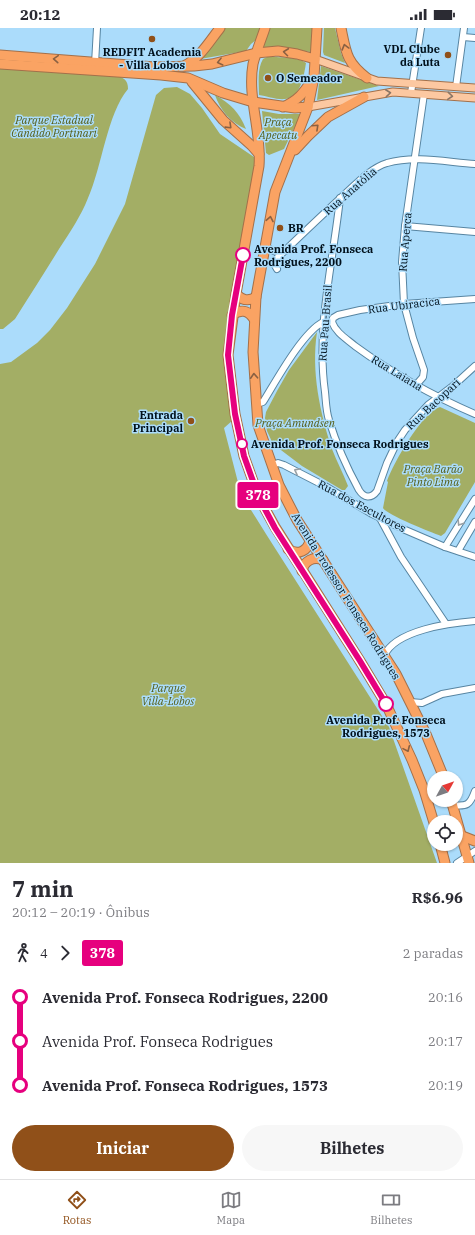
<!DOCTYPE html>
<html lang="pt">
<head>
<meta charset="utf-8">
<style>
  body { margin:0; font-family:"IBM Plex Serif",serif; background:#f7f7f7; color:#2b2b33; height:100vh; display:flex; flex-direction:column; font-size:15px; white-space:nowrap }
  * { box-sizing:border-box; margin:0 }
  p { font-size:13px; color:#7c7c81 }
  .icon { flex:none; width:22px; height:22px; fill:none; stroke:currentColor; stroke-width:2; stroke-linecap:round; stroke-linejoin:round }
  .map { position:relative; height:835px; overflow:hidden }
  .side { display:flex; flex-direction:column; background:#fff; flex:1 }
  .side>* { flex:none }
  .badge { padding:0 8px; border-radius:3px; font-size:14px; line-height:26px }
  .needle { width:26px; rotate:50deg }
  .fabs { position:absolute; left:427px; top:743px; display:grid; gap:8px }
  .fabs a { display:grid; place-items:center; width:36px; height:36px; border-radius:50%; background:#fff; box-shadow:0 1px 3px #0004; font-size:20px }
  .map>.badge { position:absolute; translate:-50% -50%; box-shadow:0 0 0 2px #fff }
  .legs { display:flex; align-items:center; gap:6px; height:44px; padding:0 12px; font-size:13px }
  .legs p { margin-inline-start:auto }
  .summary { display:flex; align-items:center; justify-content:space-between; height:68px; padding:0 12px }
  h1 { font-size:22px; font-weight:700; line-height:30px }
  .primary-button { display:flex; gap:8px; margin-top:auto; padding:8px 12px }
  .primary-button a { flex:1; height:46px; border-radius:24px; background:#905019; color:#fff; font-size:16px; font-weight:700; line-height:46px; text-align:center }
  .primary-button a+a { background:#f7f7f7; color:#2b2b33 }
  ul { padding:0 12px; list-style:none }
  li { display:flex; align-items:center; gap:14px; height:44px; font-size:15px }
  li i { display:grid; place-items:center; width:6px; height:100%; margin:0 5px; background:currentColor }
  li i::after { content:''; width:10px; height:10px; margin:-5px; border:3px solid; border-radius:50%; background:#fff }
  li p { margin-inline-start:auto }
  li:first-child i { background:linear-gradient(#0000 50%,currentColor 0) }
  li:last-child i { background:linear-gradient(currentColor 50%,#0000 0) }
  .status { display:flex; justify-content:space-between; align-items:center; height:28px; padding:0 20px; background:#fff; direction:ltr }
  .status svg { height:11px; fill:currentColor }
  .menu { display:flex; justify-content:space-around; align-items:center; height:56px; border-top:1px solid #e1e1e2; background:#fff; font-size:11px; color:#7c7c81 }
  .menu a { display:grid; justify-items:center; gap:2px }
  .menu .current { color:#905019 }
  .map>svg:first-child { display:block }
  .green { fill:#a3ae65 }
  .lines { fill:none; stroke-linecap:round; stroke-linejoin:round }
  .minor-casing { stroke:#5785a2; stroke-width:8 }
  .major-casing { stroke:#a3704a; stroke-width:9 }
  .highway-casing { stroke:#a3704a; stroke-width:11 }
  .minor { stroke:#fff; stroke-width:6 }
  .major { stroke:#fcc8a1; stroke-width:7 }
  .highway { stroke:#faa363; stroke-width:9 }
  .oneway { stroke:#8a6143 }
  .oneway2 { stroke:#8b7665 }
  .oneway3 { stroke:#99a0a4 }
  .line-1-casing { stroke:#fff; stroke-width:9 }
  .line-1 { stroke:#e6007e; stroke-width:6 }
  .poi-dot { fill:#905019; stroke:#abdcfb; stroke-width:1.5 }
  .stop-1-dot { fill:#fff; stroke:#e6007e; stroke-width:2 }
  .labels { text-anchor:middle; stroke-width:3; stroke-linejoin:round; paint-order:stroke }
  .poi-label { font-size:11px; font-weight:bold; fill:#01111c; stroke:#abdcfb; text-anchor:end }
  .park-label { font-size:11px; font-style:italic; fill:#555d15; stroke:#abdcfb }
  .street-label { font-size:11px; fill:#01111c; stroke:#abdcfb }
  .stop-label { font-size:11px; font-weight:bold; fill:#01111c; stroke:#abdcfb; text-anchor:start }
</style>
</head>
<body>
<div class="status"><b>20:12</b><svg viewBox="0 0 49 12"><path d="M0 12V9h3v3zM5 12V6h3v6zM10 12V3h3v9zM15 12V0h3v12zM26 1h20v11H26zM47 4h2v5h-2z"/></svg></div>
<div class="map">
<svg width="475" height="835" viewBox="0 0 475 835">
  <rect width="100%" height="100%" fill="#abdcfb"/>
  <g class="green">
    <polygon points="225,0 260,0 256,12 251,16 246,23 200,31"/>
    <polygon points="270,0 313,0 312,23 310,24 288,20 264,20 264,17"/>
    <polygon points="324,0 335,0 341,25 345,35 324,27 323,24"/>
    <path d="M267,29c10,0 32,0 39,6 -2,12 -5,34 -21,36 -8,1 -18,-3 -26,-4 0,-12 -2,-26 4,-36z"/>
    <polygon points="321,38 379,58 317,72"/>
    <path d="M0,40l116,7c8,3 12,5 12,14 -21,25 -26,78 -40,109 -7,18 -18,34 -29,51 -14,23 -29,46 -44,70l-12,10h-3z"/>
    <polygon points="177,59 190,66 202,80 220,106 254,129 256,140 231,280 224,336 233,392 224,400 241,466 266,506 389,699 437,835 0,835 0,336 11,334 37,315 50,302 67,280 95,236 125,176 156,67 164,60"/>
    <path d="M215,67c16,9 24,17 31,34 -15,-6 -26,-19 -31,-34z"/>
    <polygon points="262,83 279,86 301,86 284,121 269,127 266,125"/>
    <path d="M317,304c-6,39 3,81 15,117 5,13 11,24 16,37l-3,4h-3l-40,-24 -29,-22 -6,-13 -2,-13 1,-6 11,-21 12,-21z"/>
    <path d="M440,379l35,16v59l-30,51 -4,3c-10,-4 -54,-21 -58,-28l5,-26 -1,-1c6,-17 35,-69 53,-74z"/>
  </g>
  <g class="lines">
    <defs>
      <g id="minor">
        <polyline points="463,9 475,10"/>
        <polyline points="95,36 97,0"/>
        <polyline points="456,59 464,0"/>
        <polyline points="411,65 421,0"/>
        <path d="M340,170c-7,65 -24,129 -15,194 1,9 1,19 4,28 7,23 18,48 30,70 5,8 12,9 18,1l10,-28 10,-21 8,-12 23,-25 25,-19 22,-20"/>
        <polyline points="405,198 475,204"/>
        <path d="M265,218c7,5 11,7 20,5"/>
        <path d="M277,241l-4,-7c24,-23 48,-46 73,-69 12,-11 25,-25 41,-30 28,-8 59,-1 88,1"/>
        <path d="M475,271l-71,5 -44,6 -22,5 -5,3 -1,4c4,11 15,17 23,24 37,27 78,50 120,68"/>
        <polyline points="416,357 423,349 424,342 413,310 404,276 402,234 405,198 424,66"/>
        <path d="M256,376l7,-2c13,-21 39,-69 60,-80"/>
        <polyline points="272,437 278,435 284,437 325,458 372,486 403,501 445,519 475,529"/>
        <polyline points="380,490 401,529 446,596"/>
        <polyline points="445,519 475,471"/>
        <polyline points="458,523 475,494"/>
        <path d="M384,628c11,-26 66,-33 91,-35"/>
        <polyline points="410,674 422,675 442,666 475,660"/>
        <path d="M452,777c15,2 18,0 23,-14"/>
        <polyline points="457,835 475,823"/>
      </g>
      <g id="major">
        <polyline points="315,31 377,53 475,60"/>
        <polyline points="308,79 393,64 475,70"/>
      </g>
      <g id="highway">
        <path d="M265,0c-4,12 -9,24 -12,36 -6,34 9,68 6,102l-23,128 -8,61 7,59 9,42 15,42 16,29 85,134 26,43 26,56 12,30 10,33"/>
        <polyline points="317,0 314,49 308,79 275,164 256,269 253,324 258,397 279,457 297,492 396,646 426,706 444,750"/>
        <path d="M341,0c5,24 5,34 26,50"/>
        <polyline points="0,27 155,39 194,38 212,36 256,25 278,23 297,26 315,31"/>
        <polyline points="0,36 161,47 188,50 223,65 253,74 295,80 308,79"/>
        <path d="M184,38c16,-8 25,-24 36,-38"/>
        <polyline points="192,54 223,92 252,118 259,126"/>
        <path d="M283,79c15,-7 20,-13 29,-27"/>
        <polyline points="295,122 308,108 328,89 364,69"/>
        <path d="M236,266c6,6 12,8 20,3"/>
        <path d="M232,287c9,-6 16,-5 22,4"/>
        <path d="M288,521c10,7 20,2 22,-9"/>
        <path d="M302,543c2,-10 11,-15 21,-11"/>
        <polyline points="451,772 469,835"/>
        <polyline points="462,808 475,813"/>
        <polyline points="440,816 445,835"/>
      </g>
    </defs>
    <use href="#minor" class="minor-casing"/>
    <use href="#major" class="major-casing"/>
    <use href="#highway" class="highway-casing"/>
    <use href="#minor" class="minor"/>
    <use href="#major" class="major"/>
    <use href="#highway" class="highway"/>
  </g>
  <defs><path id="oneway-chevron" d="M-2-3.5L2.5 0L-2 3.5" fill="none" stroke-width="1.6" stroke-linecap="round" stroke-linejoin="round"/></defs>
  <g class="oneway">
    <use href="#oneway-chevron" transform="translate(345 19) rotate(-105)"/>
    <use href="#oneway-chevron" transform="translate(286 24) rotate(-173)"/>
    <use href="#oneway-chevron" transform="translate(56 31) rotate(-176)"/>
    <use href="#oneway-chevron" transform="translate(220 34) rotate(166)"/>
    <use href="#oneway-chevron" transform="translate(229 98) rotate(44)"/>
    <use href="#oneway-chevron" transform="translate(316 99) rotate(-43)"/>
    <use href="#oneway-chevron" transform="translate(270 191) rotate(-79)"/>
    <use href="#oneway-chevron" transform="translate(254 348) rotate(-93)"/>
    <use href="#oneway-chevron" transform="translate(407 721) rotate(66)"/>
  </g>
  <g class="oneway2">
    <use href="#oneway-chevron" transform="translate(388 65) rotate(-6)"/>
    <use href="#oneway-chevron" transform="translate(450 68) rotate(5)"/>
  </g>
  <g class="oneway3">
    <use href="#oneway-chevron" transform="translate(297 443) rotate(-153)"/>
    <use href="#oneway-chevron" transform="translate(460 495) rotate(122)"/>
  </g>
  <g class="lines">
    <defs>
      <polyline id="line-1" points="243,227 232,287 228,327 235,386 244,428 259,470 275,500 360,633 386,676"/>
    </defs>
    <use href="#line-1" class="line-1-casing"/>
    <use href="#line-1" class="line-1"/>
  </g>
  <g class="poi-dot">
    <circle cx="152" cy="11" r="4"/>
    <circle cx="448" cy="27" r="4"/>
    <circle cx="268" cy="50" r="4"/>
    <circle cx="280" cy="200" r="4"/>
    <circle cx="191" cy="393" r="4"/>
  </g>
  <g class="stop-1-dot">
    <circle cx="243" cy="227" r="7"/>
    <circle cx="242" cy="416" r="5"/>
    <circle cx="386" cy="676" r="7"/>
  </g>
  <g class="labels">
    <g class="poi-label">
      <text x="440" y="25">VDL Clube<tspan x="440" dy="13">da Luta</tspan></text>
      <text x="152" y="28" text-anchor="middle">REDFIT Academia<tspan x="152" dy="13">- Villa Lobos</tspan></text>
      <text x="276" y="54" text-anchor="start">O Semeador</text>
      <text x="288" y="204" text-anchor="start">BR</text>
      <text x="183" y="391">Entrada<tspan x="183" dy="13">Principal</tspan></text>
    </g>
    <g class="park-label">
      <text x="54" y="96">Parque Estadual<tspan x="54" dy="13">Cândido Portinari</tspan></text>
      <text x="278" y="98">Praça<tspan x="278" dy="13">Apecatu</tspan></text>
      <text x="295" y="399">Praça Amundsen</text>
      <text x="433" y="445">Praça Barão<tspan x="433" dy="13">Pinto Lima</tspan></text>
      <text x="168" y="664">Parque<tspan x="168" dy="13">Villa-Lobos</tspan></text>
    </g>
    <g class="street-label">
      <text transform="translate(350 163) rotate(-41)" y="4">Rua Anatólia</text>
      <text transform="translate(405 214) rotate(-85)" y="4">Rua Aperca</text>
      <text transform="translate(404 277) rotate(-7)" y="4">Rua Ubiracica</text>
      <text transform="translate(325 295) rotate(-86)" y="4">Rua Pau-Brasil</text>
      <text transform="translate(397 345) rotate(31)" y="4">Rua Laiana</text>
      <text transform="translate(433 376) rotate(-43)" y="4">Rua Bacopari</text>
      <text transform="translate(362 478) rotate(28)" y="4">Rua dos Escultores</text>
      <text transform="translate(346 568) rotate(58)" y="4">Avenida Professor Fonseca Rodrigues</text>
    </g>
    <g class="stop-label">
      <text x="254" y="225">Avenida Prof. Fonseca<tspan x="254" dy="13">Rodrigues, 2200</tspan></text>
      <text x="251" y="420">Avenida Prof. Fonseca Rodrigues</text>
      <text x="386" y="696" text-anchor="middle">Avenida Prof. Fonseca<tspan x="386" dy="13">Rodrigues, 1573</tspan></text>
    </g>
  </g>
</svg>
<div class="fabs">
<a><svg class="needle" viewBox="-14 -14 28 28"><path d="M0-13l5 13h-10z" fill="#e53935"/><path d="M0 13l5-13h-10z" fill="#7c7c81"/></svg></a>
<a><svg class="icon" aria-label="locate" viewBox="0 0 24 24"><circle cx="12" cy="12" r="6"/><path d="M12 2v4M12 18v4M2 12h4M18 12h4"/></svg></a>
</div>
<b class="badge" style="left:258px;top:467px;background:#e6007e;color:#fff">378</b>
</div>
<section class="side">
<div class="summary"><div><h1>7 min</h1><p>20:12 – 20:19 · Ônibus</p></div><b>R$6.96</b></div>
<div class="legs"><svg class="icon" aria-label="walk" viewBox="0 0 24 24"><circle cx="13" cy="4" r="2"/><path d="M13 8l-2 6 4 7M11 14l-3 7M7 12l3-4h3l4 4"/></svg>4<svg class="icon" aria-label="forward" viewBox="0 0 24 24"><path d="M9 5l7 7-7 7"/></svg><b class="badge" style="background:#e6007e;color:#fff">378</b><p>2 paradas</p></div>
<ul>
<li><i style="color:#e6007e"></i><b>Avenida Prof. Fonseca Rodrigues, 2200</b><p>20:16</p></li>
<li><i style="color:#e6007e"></i><span>Avenida Prof. Fonseca Rodrigues</span><p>20:17</p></li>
<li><i style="color:#e6007e"></i><b>Avenida Prof. Fonseca Rodrigues, 1573</b><p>20:19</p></li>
</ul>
<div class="primary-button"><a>Iniciar</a><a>Bilhetes</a></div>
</section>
<nav class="menu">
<a class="current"><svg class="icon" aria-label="directions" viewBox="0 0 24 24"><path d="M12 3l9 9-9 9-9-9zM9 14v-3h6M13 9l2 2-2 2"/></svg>Rotas</a>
<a><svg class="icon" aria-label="map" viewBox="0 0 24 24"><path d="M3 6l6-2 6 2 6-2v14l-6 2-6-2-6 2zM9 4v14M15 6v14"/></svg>Mapa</a>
<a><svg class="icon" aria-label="tickets" viewBox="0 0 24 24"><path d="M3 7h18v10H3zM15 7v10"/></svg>Bilhetes</a>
</nav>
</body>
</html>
